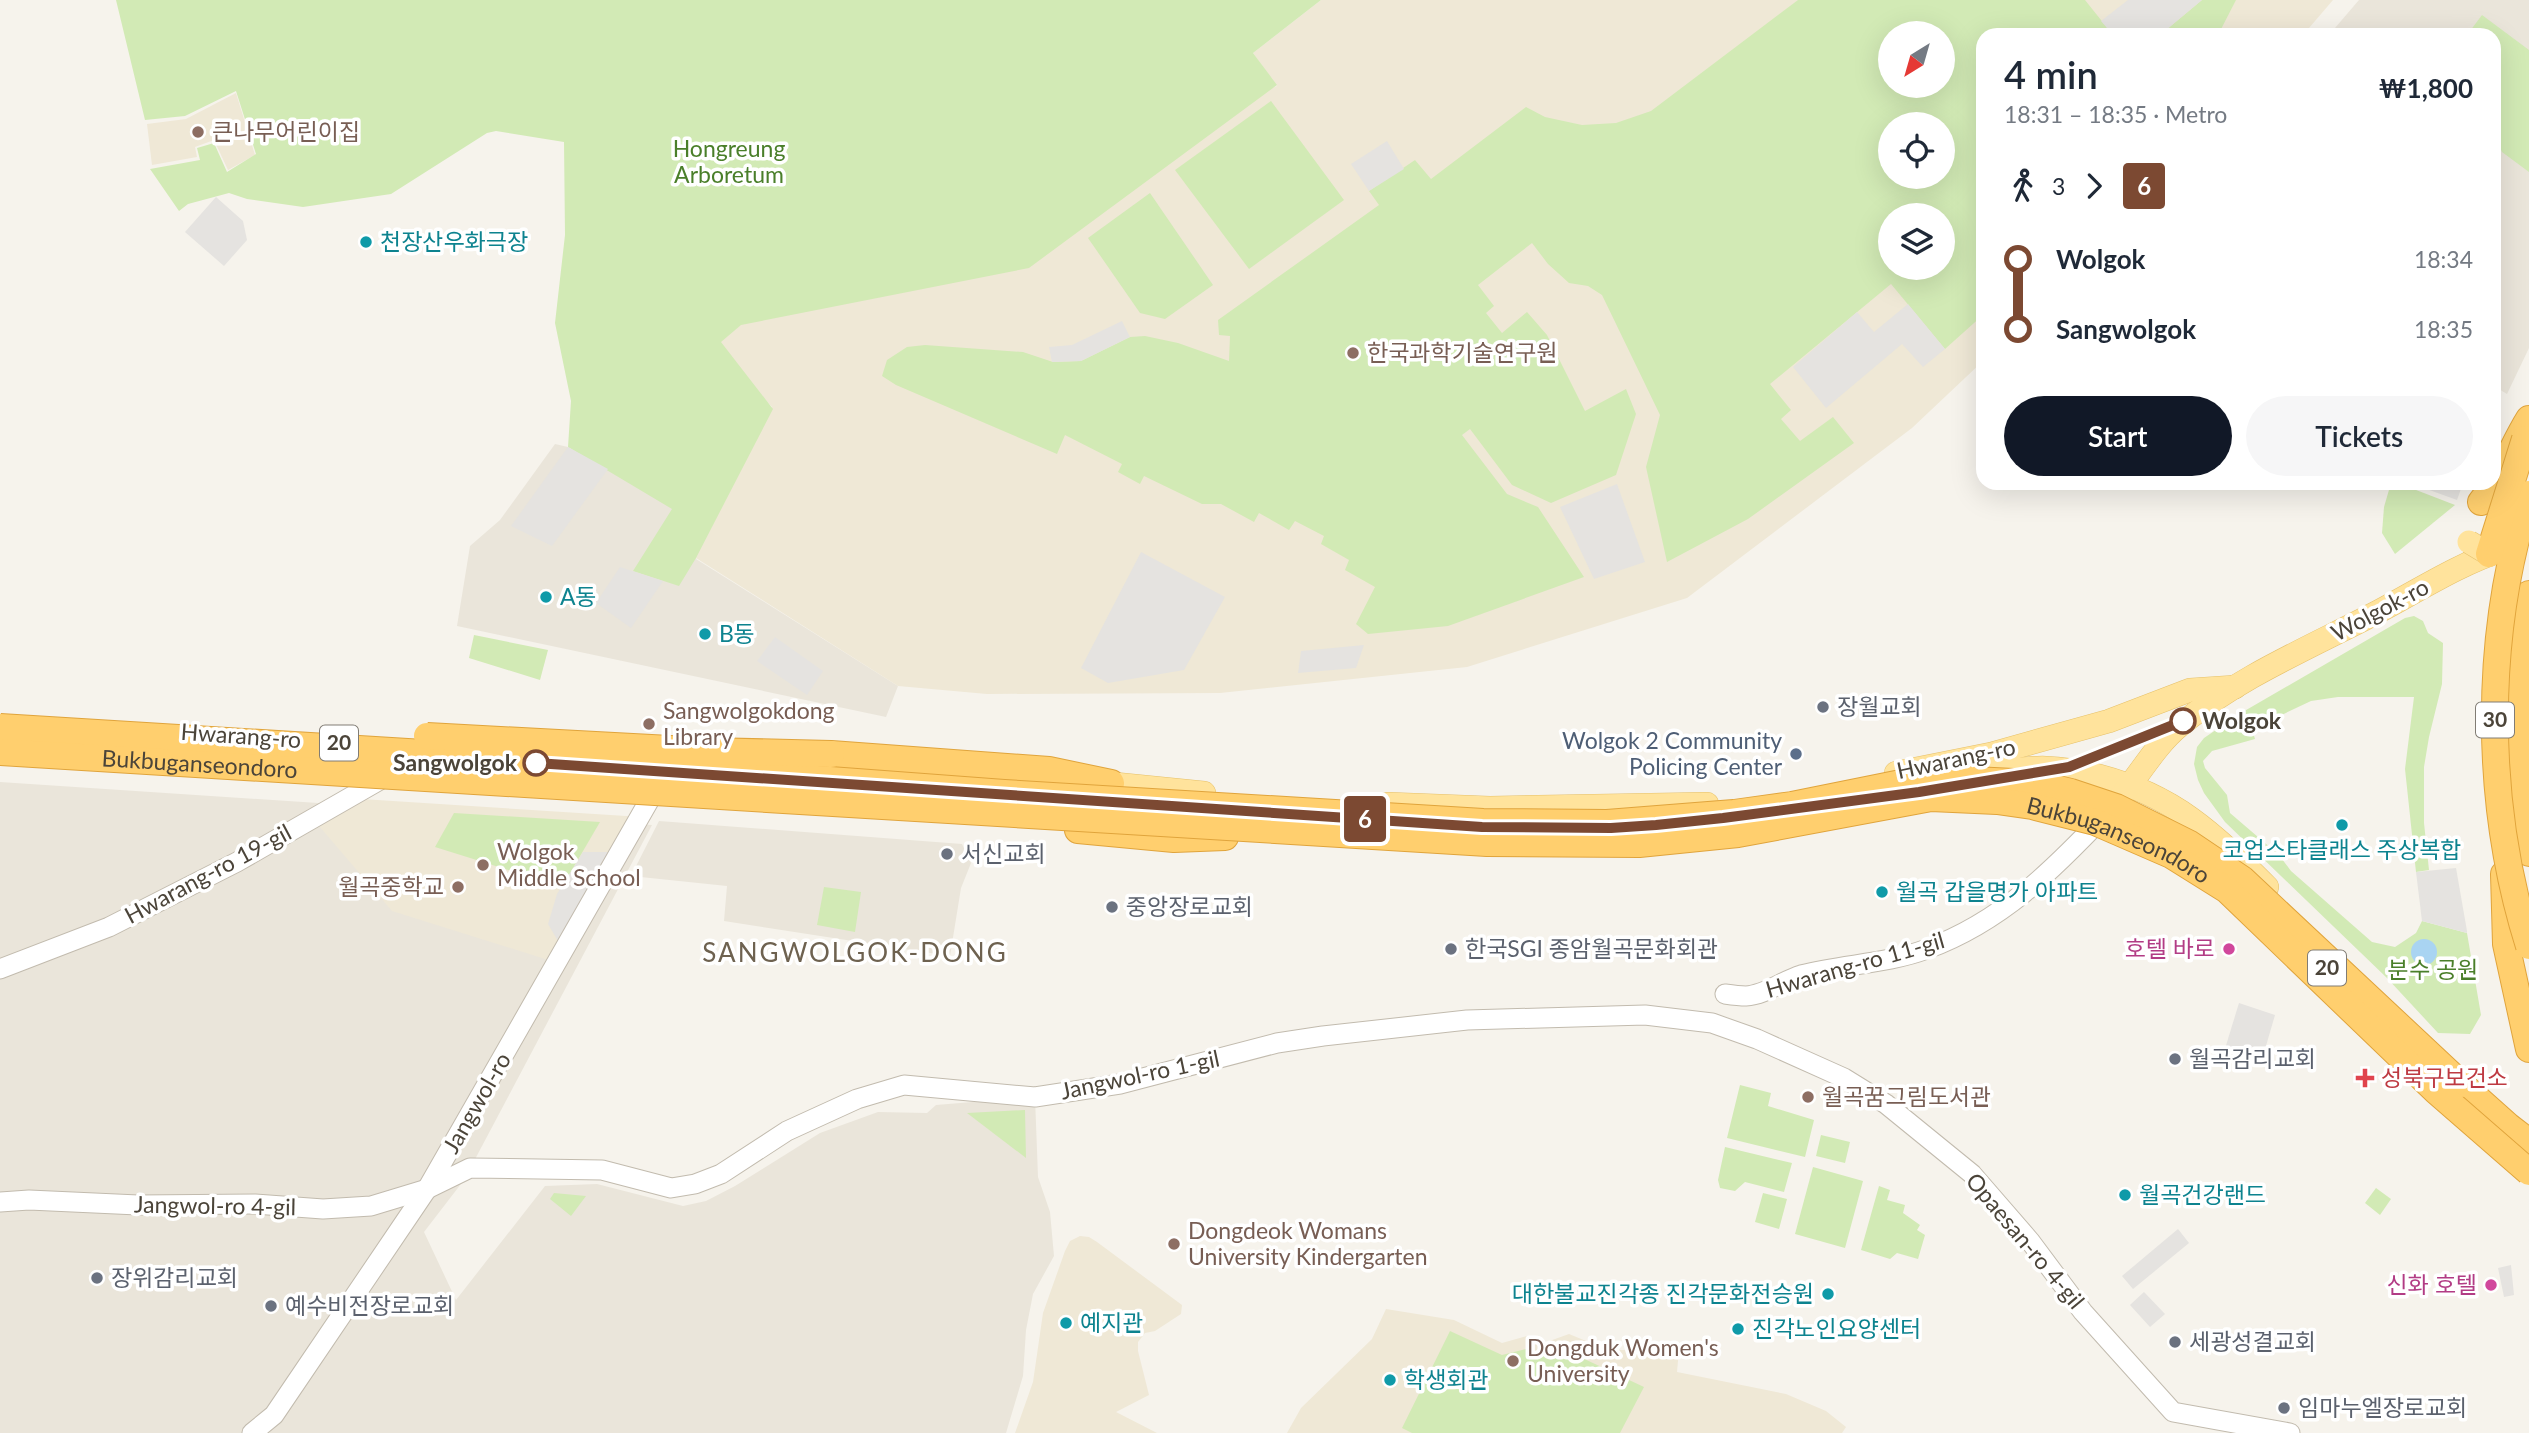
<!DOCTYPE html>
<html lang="en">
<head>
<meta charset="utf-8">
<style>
  body { margin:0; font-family:Lato,"Noto Sans KR",sans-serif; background:#f6f6f7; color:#1f2937; height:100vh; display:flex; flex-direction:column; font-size:26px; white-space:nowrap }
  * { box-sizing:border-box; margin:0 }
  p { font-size:23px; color:#747a83 }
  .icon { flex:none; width:38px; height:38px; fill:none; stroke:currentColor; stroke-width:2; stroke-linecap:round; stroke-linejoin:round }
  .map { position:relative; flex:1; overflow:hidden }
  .panel { position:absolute; left:1976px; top:28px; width:525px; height:462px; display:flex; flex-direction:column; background:#fff; border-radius:21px; box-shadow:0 7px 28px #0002 }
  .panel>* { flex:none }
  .badge { padding:0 14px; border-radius:5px; font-size:24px; line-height:46px }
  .needle { width:46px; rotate:217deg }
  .buttons { position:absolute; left:1878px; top:21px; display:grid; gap:14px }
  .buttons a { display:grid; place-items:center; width:77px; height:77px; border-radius:50%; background:#fff; box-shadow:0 7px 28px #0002; font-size:35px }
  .map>.badge { position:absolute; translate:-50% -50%; box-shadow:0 0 0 4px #fff }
  .legs { display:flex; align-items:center; gap:10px; height:77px; padding:0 28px; font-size:23px }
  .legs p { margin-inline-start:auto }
  .overview { display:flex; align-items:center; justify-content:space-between; height:119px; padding:0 28px }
  h1 { font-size:38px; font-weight:600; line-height:52px }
  .primary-button { display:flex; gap:14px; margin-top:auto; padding:14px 28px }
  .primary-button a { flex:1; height:80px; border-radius:42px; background:#111827; color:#fff; font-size:28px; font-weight:600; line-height:80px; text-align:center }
  .primary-button a+a { background:#f6f6f7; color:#1f2937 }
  ul { padding:0 28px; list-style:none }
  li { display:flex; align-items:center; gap:24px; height:70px; font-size:26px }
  li i { display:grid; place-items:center; width:10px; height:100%; margin:0 9px; background:currentColor }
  li i::after { content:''; width:18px; height:18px; margin:-9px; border:5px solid; border-radius:50%; background:#fff }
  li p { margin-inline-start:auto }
  li:first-child i { background:linear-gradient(#0000 50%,currentColor 0) }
  li:last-child i { background:linear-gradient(currentColor 50%,#0000 0) }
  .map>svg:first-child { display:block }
  .residential { fill:#eae5da }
  .education { fill:#efe8d6; fill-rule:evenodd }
  .green { fill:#d2eab5; fill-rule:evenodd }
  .parking { fill:#e5e3e0 }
  .water { fill:#a9d4f2 }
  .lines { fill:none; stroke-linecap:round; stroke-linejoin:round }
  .minor-casing { stroke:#c2bbae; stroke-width:21 }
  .major-casing { stroke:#e6c16a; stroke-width:24 }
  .highway-casing { stroke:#e0a43c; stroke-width:28 }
  .minor { stroke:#fff; stroke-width:19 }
  .major { stroke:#ffe39c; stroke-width:23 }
  .highway { stroke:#ffcf6e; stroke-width:26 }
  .major-bridge-casing { stroke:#e6c16a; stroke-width:24; stroke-linecap:butt }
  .highway-bridge-casing { stroke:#e0a43c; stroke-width:28; stroke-linecap:butt }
  .major-bridge { stroke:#ffe39c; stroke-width:23 }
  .highway-bridge { stroke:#ffcf6e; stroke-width:26 }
  .line-1-casing { stroke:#fff; stroke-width:16 }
  .line-1 { stroke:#7c4932; stroke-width:10 }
  .education-dot { fill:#8d6e63; stroke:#fff; stroke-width:2.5 }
  .culture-dot { fill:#0f9aa8; stroke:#fff; stroke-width:2.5 }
  .worship-dot { fill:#6b7280; stroke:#fff; stroke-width:2.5 }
  .stop-1-dot { fill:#fff; stroke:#7c4932; stroke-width:3.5 }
  .service-dot { fill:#5c6f8a; stroke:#fff; stroke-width:2.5 }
  .hotel-dot { fill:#d1479c; stroke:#fff; stroke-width:2.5 }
  .health-dot { fill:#e0444e; stroke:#fff; stroke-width:2.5 }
  .labels { text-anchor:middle; stroke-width:7; stroke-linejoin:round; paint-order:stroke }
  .shield { fill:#fff; stroke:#817c74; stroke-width:2 }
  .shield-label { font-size:21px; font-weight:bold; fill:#4b4439 }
  .education-label { font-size:23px; fill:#785e54; stroke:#fff; text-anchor:start }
  .park-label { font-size:23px; fill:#4a7f2a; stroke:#fff }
  .culture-label { font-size:23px; fill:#0d838f; stroke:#fff; text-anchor:start }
  .street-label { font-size:23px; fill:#4b4439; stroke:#fff }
  .worship-label { font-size:23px; fill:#5b616d; stroke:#fff; text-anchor:start }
  .stop-label { font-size:23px; font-weight:bold; fill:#4b4439; stroke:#fff; text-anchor:start }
  .service-label { font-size:23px; fill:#4e5e75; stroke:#fff; text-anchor:end }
  .hotel-label { font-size:23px; fill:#b23c85; stroke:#fff; text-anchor:end }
  .health-label { font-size:23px; fill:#be3a42; stroke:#fff; text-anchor:start }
  .quarter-label { font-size:26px; letter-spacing:2px; fill:#6e6250; stroke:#fff }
</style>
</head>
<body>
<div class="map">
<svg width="2529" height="1433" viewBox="0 0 2529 1433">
  <rect width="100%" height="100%" fill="#f6f3ec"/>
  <g class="residential">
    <polygon points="2359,0 2529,0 2529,348 2507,394 2494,386 2494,35 2329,35"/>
    <polygon points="555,444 568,447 711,529 696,559 898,686 886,717 457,626 470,546 500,520"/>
    <polygon points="0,782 652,825 464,1180 424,1232 456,1300 545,1186 597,1184 683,1206 706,1201 735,1186 820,1133 878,1112 927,1113 936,1105 1035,1097 1038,1177 1050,1212 1054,1256 1033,1294 1026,1330 1023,1376 1006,1433 0,1433"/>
    <polygon points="659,821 962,844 971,863 961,888 950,956 724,921 727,886 631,876"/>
  </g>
  <g class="education">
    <path d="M1321,0h1012l-30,35h-320v326l-71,67 -225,170 -220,69 -247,26 -233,1 -89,-8 -202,-128 76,-151 -56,-62 59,-49 502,-210 -24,-33zM1890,33h52v53h-52zM1890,124h52v53h-52zM1890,215h52v53h-52z"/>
    <polygon points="236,93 255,155 228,170 214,140 195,147 197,157 152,165 147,124 186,119"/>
    <polygon points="346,798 642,817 558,963 392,911 313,819"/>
    <polygon points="1080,1236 1089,1237 1097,1242 1182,1305 1181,1314 1155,1331 1145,1333 1138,1342 1138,1351 1149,1395 1116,1412 1157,1433 1015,1433 1033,1382 1043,1313 1065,1251 1070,1241"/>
    <polygon points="1386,1309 1454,1320 1502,1343 1527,1336 1541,1344 1569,1334 1608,1350 1679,1350 1677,1372 1786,1394 1826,1411 1846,1427 1842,1433 1287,1433 1301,1408 1372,1339"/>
  </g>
  <g class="green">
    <polygon points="116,0 1321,0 1253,53 1277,85 1029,268 741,325 721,342 773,409 696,558 679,586 633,571 672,509 568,447 571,401 555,323 565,235 564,142 496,131 487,133 391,194 303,207 247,199 229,193 188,204 179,211 150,169 200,160 197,148 214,143 227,172 256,154 236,91 185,116 145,120"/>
    <path d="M1798,0h287l28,35h-130v280l-38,34 -54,-65 -121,100 21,26 -10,9 19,22 33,-24 21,26 -106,76 -81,43 -21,-95 14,-52 -58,-120 -14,-9 -19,-3 -21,-19 -16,-21 -54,42 16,21 -8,7 16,20 25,-21 20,23 38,76 41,-22 10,25 -20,61 -65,28 -39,-18 -42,-56 -8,6 45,59 31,13 46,70 -136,49 -80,8 -12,-10 19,-37 -30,-17 4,-10 -28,-16 3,-8 -29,-15 -6,9 -30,-17 -5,9 -33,-18h-19l-58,-28 -4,8 -22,-12 4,-8 -57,-29 -8,19 -161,-69 -14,-9 5,-16 20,-13 18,-2 98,7 30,10 28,-1 49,-24 15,-1 33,7 51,18 1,-25 -11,-1 -1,-15 161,-115 -10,-14 46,-31 16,19 95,-72 19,10 37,8 34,-2 35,-12zM1890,33h52v53h-52zM1890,124h52v53h-52zM1890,215h52v53h-52z"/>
    <polygon points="2202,0 2236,0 2218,35 2160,35"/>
    <polygon points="2482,15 2529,50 2529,172 2502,152 2494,134 2494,35 2467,35"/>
    <polygon points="1271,101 1344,200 1249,269 1175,170"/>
    <polygon points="1150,193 1213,285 1165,319 1140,313 1088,238"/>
    <polygon points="2391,483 2398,483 2455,505 2395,554 2382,533 2384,507"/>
    <polygon points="2414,616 2423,621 2428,633 2443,643 2442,684 2429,737 2424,767 2424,823 2429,870 2416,872 2405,769 2414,697 2338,697 2311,701 2252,729 2255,739 2212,751 2203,761 2205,768 2227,795 2230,813 2279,855 2291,871 2372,942 2395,947 2416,933 2422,921 2467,933 2481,1015 2470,1034 2438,1033 2387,978 2225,822 2204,793 2198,780 2194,764 2197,747 2204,738 2241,713 2405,618"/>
    <polygon points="474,635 548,650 540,680 469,658"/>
    <polygon points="454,813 600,822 562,887 435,847"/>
    <polygon points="824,887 861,892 855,932 817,925"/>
    <polygon points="1740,1085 1771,1093 1768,1106 1814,1120 1805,1157 1727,1138"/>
    <polygon points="1025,1110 1026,1158 967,1113"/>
    <polygon points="1821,1135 1850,1142 1845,1163 1816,1156"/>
    <polygon points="1725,1147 1792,1163 1784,1192 1745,1182 1735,1191 1720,1188 1718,1180"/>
    <polygon points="1813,1167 1863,1181 1845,1248 1795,1234"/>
    <polygon points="1879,1186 1890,1190 1887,1200 1905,1205 1903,1213 1920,1225 1917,1230 1925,1235 1918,1259 1897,1253 1890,1259 1861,1250"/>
    <polygon points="2376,1188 2391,1199 2380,1215 2365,1203"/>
    <polygon points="554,1193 586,1196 571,1216 550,1199"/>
    <polygon points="1763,1193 1787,1199 1779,1229 1755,1222"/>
    <polygon points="1450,1331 1502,1355 1526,1349 1539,1357 1561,1348 1644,1387 1620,1433 1412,1433 1402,1428"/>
  </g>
  <g class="parking">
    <polygon points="2128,0 2202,0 2160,35 2113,35 2101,21"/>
    <polygon points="1387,141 1404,169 1369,191 1351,164"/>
    <polygon points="216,197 243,221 247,240 224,266 185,232"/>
    <polygon points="1908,304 1945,349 1923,367 1902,344 1826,408 1793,367 1857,312 1874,332"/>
    <polygon points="1122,321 1130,337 1081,361 1052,362 1049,347 1072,345"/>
    <polygon points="568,447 608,469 552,546 511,526"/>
    <polygon points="2410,483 2463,483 2457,500"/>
    <polygon points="1617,484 1645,562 1594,579 1560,507"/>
    <polygon points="1141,552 1225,597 1184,670 1108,683 1081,668"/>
    <polygon points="620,567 663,581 631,628 596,603"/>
    <polygon points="775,637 823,671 807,695 757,661"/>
    <polygon points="1364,645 1356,668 1298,673 1301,651"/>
    <polygon points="583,852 612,852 558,941 548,924 557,894"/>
    <polygon points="2456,868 2467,931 2467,933 2422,921 2416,872"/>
    <polygon points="2239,1003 2275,1015 2261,1063 2224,1052"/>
    <polygon points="2178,1229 2189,1243 2133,1289 2122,1276"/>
    <polygon points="2511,1265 2514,1295 2504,1297 2498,1268"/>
    <polygon points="2144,1292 2165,1314 2150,1327 2130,1305"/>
  </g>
  <circle class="water" cx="2424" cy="952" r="13"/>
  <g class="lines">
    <defs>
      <g id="minor">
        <polyline points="0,969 109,927 237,862 387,776"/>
        <path d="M1725,994c7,1 15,2 21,2 19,-1 38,-16 55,-21 42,-11 86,-11 126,-26 74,-27 126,-79 178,-134"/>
        <polyline points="0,1202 29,1200 138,1205 255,1204 323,1209 371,1206 427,1189 470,1168 602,1170 671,1188 695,1184 721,1174 787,1131 857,1099 904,1085 1035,1097 1120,1084 1277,1043 1323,1036 1467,1020 1645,1015 1712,1023 1757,1039 1844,1078 1886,1104 1972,1174 2030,1241 2083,1312 2173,1412 2290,1433"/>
        <polyline points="252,1433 274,1415 427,1189 658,785"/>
      </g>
      <g id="major">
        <polyline points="1896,773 1991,754 2109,721 2190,690 2235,687"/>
        <path d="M1993,774c40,-9 66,-8 106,2 76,20 114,57 168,111"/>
        <polyline points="1095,782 1204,793"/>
        <path d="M2121,796c20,-23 34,-50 58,-70 57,-47 127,-77 193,-111 44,-23 86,-51 133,-66"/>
        <polyline points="1388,804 1490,808 1707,804"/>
      </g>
      <g id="highway">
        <path d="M2481,502c21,-25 31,-56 48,-83"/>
        <path d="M2529,594c-16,89 -14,171 0,259"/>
        <polyline points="831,754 1049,770 1111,783"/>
        <polyline points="1078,830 1174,839 1225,837"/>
        <polyline points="2504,874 2506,944 2529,1049"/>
        <polyline points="2461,1084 2508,1126 2529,1142"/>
      </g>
    </defs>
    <use href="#minor" class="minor-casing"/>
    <use href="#major" class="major-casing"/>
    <use href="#highway" class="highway-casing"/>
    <use href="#minor" class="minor"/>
    <use href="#major" class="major"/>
    <use href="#highway" class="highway"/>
    <defs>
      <polyline id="major-bridge" points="2469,542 2489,554"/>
      <g id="highway-bridge">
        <path d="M2529,494c-46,142 -45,310 0,452"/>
        <polyline points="2489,554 2525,439"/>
        <polyline points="0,727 683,769 1004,793 1483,822 1607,823 1734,813 1792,805 1911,781 1954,779 2033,783 2071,792 2116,807 2190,844 2242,879 2461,1084"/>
        <polyline points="427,736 707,751 831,754"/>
        <path id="s1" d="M0,752l1487,91 152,1 99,-10 193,-36 66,3 35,5 63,16 76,33 56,35 209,201 93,81"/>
      </g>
    </defs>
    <use href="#major-bridge" class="major-bridge-casing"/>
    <use href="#highway-bridge" class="highway-bridge-casing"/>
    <use href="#major-bridge" class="major-bridge"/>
    <use href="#highway-bridge" class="highway-bridge"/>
  </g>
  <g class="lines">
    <defs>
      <polyline id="line-1" points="536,763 1482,827 1611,828 1656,825 1723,818 1919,792 2069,767 2183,721"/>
    </defs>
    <use href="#line-1" class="line-1-casing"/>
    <use href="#line-1" class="line-1"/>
  </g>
  <g class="education-dot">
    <circle cx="198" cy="132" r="7"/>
    <circle cx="1353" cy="353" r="7"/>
    <circle cx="649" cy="724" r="7"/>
    <circle cx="483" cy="865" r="7"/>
    <circle cx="458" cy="887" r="7"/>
    <circle cx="1808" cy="1097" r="7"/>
    <circle cx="1174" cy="1244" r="7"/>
    <circle cx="1513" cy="1361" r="7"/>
  </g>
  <g class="culture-dot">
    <circle cx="366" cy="242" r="7"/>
    <circle cx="546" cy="597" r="7"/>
    <circle cx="705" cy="634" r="7"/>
    <circle cx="2342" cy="825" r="7"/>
    <circle cx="1882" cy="892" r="7"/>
    <circle cx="2125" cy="1195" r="7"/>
    <circle cx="1828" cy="1294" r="7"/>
    <circle cx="1066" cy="1323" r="7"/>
    <circle cx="1738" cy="1329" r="7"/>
    <circle cx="1390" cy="1380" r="7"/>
  </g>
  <g class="worship-dot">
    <circle cx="1823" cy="707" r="7"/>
    <circle cx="947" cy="854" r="7"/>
    <circle cx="1112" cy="907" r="7"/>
    <circle cx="1451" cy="949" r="7"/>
    <circle cx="2175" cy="1059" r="7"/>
    <circle cx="97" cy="1278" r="7"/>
    <circle cx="271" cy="1306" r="7"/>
    <circle cx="2175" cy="1342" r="7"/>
    <circle cx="2284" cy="1408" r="7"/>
  </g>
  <g class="stop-1-dot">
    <circle cx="2183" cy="721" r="12"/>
    <circle cx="536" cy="763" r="12"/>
  </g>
  <circle class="service-dot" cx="1796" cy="754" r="7"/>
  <g class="hotel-dot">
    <circle cx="2229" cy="949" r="7"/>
    <circle cx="2491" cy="1285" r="7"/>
  </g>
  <path class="health-dot" d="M2361.5 1067.5h7v7h7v7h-7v7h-7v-7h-7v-7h7z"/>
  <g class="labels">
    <g class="shield">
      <rect x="2476" y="702.5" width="38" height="35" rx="5"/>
      <rect x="320" y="725.5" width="38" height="35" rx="5"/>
      <rect x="2308" y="950.5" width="38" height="35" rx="5"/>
    </g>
    <g class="shield-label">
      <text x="2495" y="727">30</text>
      <text x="339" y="750">20</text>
      <text x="2327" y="975">20</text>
    </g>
    <g class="education-label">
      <text x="212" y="140">큰나무어린이집</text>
      <text x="1367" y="361">한국과학기술연구원</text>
      <text x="663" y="719">Sangwolgokdong<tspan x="663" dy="26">Library</tspan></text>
      <text x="497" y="860">Wolgok<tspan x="497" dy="26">Middle School</tspan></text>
      <text x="444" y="895" text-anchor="end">월곡중학교</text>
      <text x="1822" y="1105">월곡꿈그림도서관</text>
      <text x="1188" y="1239">Dongdeok Womans<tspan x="1188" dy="26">University Kindergarten</tspan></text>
      <text x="1527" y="1356">Dongduk Women's<tspan x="1527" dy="26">University</tspan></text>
    </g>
    <g class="park-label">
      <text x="729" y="157">Hongreung<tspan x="729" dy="26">Arboretum</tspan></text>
      <text x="2433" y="978">분수 공원</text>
    </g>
    <g class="culture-label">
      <text x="380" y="250">천장산우화극장</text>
      <text x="560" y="605">A동</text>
      <text x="719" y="642">B동</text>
      <text x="2342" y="858" text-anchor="middle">코업스타클래스 주상복합</text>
      <text x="1896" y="900">월곡 갑을명가 아파트</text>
      <text x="2139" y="1203">월곡건강랜드</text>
      <text x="1814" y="1302" text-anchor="end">대한불교진각종 진각문화전승원</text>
      <text x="1080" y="1331">예지관</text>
      <text x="1752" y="1337">진각노인요양센터</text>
      <text x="1404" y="1388">학생회관</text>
    </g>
    <g class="street-label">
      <text transform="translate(2380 610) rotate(-28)" y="8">Wolgok-ro</text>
      <text transform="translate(241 736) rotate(4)" y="8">Hwarang-ro</text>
      <text transform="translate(1956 759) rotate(-12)" y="8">Hwarang-ro</text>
      <text dy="8" stroke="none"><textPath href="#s1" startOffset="200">Bukbuganseondoro</textPath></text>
      <text dy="8" stroke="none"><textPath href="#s1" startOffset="2132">Bukbuganseondoro</textPath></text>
      <text transform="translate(208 874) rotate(-28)" y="8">Hwarang-ro 19-gil</text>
      <text transform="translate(1855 965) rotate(-16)" y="8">Hwarang-ro 11-gil</text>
      <text transform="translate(1140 1075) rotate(-12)" y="8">Jangwol-ro 1-gil</text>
      <text transform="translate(477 1103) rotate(-60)" y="8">Jangwol-ro</text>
      <text transform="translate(215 1206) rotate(1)" y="8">Jangwol-ro 4-gil</text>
      <text transform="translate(2025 1241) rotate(50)" y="8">Opaesan-ro 4-gil</text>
    </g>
    <g class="worship-label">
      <text x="1837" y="715">장월교회</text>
      <text x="961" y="862">서신교회</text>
      <text x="1126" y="915">중앙장로교회</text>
      <text x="1465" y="957">한국SGI 종암월곡문화회관</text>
      <text x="2189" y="1067">월곡감리교회</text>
      <text x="111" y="1286">장위감리교회</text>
      <text x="285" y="1314">예수비전장로교회</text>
      <text x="2189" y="1350">세광성결교회</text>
      <text x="2298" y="1416">임마누엘장로교회</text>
    </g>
    <g class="stop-label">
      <text x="2202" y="729">Wolgok</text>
      <text x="517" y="771" text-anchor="end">Sangwolgok</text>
    </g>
    <g class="service-label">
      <text x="1782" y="749">Wolgok 2 Community<tspan x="1782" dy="26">Policing Center</tspan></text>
    </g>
    <g class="hotel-label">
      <text x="2215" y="957">호텔 바로</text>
      <text x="2477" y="1293">신화 호텔</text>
    </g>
    <g class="health-label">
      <text x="2381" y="1086">성북구보건소</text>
    </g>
    <g class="quarter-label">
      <text x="855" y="962">SANGWOLGOK-DONG</text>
    </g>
  </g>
</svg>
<div class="buttons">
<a><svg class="needle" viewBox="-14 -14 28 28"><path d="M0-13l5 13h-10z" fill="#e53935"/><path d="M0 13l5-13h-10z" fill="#747a83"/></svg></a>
<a><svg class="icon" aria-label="locate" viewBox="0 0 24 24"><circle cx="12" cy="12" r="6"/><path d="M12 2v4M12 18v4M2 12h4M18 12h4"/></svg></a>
<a><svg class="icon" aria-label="layers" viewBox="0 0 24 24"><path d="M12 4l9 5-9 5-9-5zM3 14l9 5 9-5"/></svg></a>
</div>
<b class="badge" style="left:1365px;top:819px;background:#7c4932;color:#fff">6</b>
<section class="panel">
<div class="overview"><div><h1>4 min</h1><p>18:31 – 18:35 · Metro</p></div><b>₩1,800</b></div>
<div class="legs"><svg class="icon" aria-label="walk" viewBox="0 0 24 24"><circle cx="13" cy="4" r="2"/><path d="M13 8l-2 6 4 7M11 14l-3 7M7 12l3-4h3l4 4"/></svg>3<svg class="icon" aria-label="forward" viewBox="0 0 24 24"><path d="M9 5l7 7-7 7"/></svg><b class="badge" style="background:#7c4932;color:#fff">6</b></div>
<ul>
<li><i style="color:#7c4932"></i><b>Wolgok</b><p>18:34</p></li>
<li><i style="color:#7c4932"></i><b>Sangwolgok</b><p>18:35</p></li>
</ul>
<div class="primary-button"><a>Start</a><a>Tickets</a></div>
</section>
</div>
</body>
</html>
